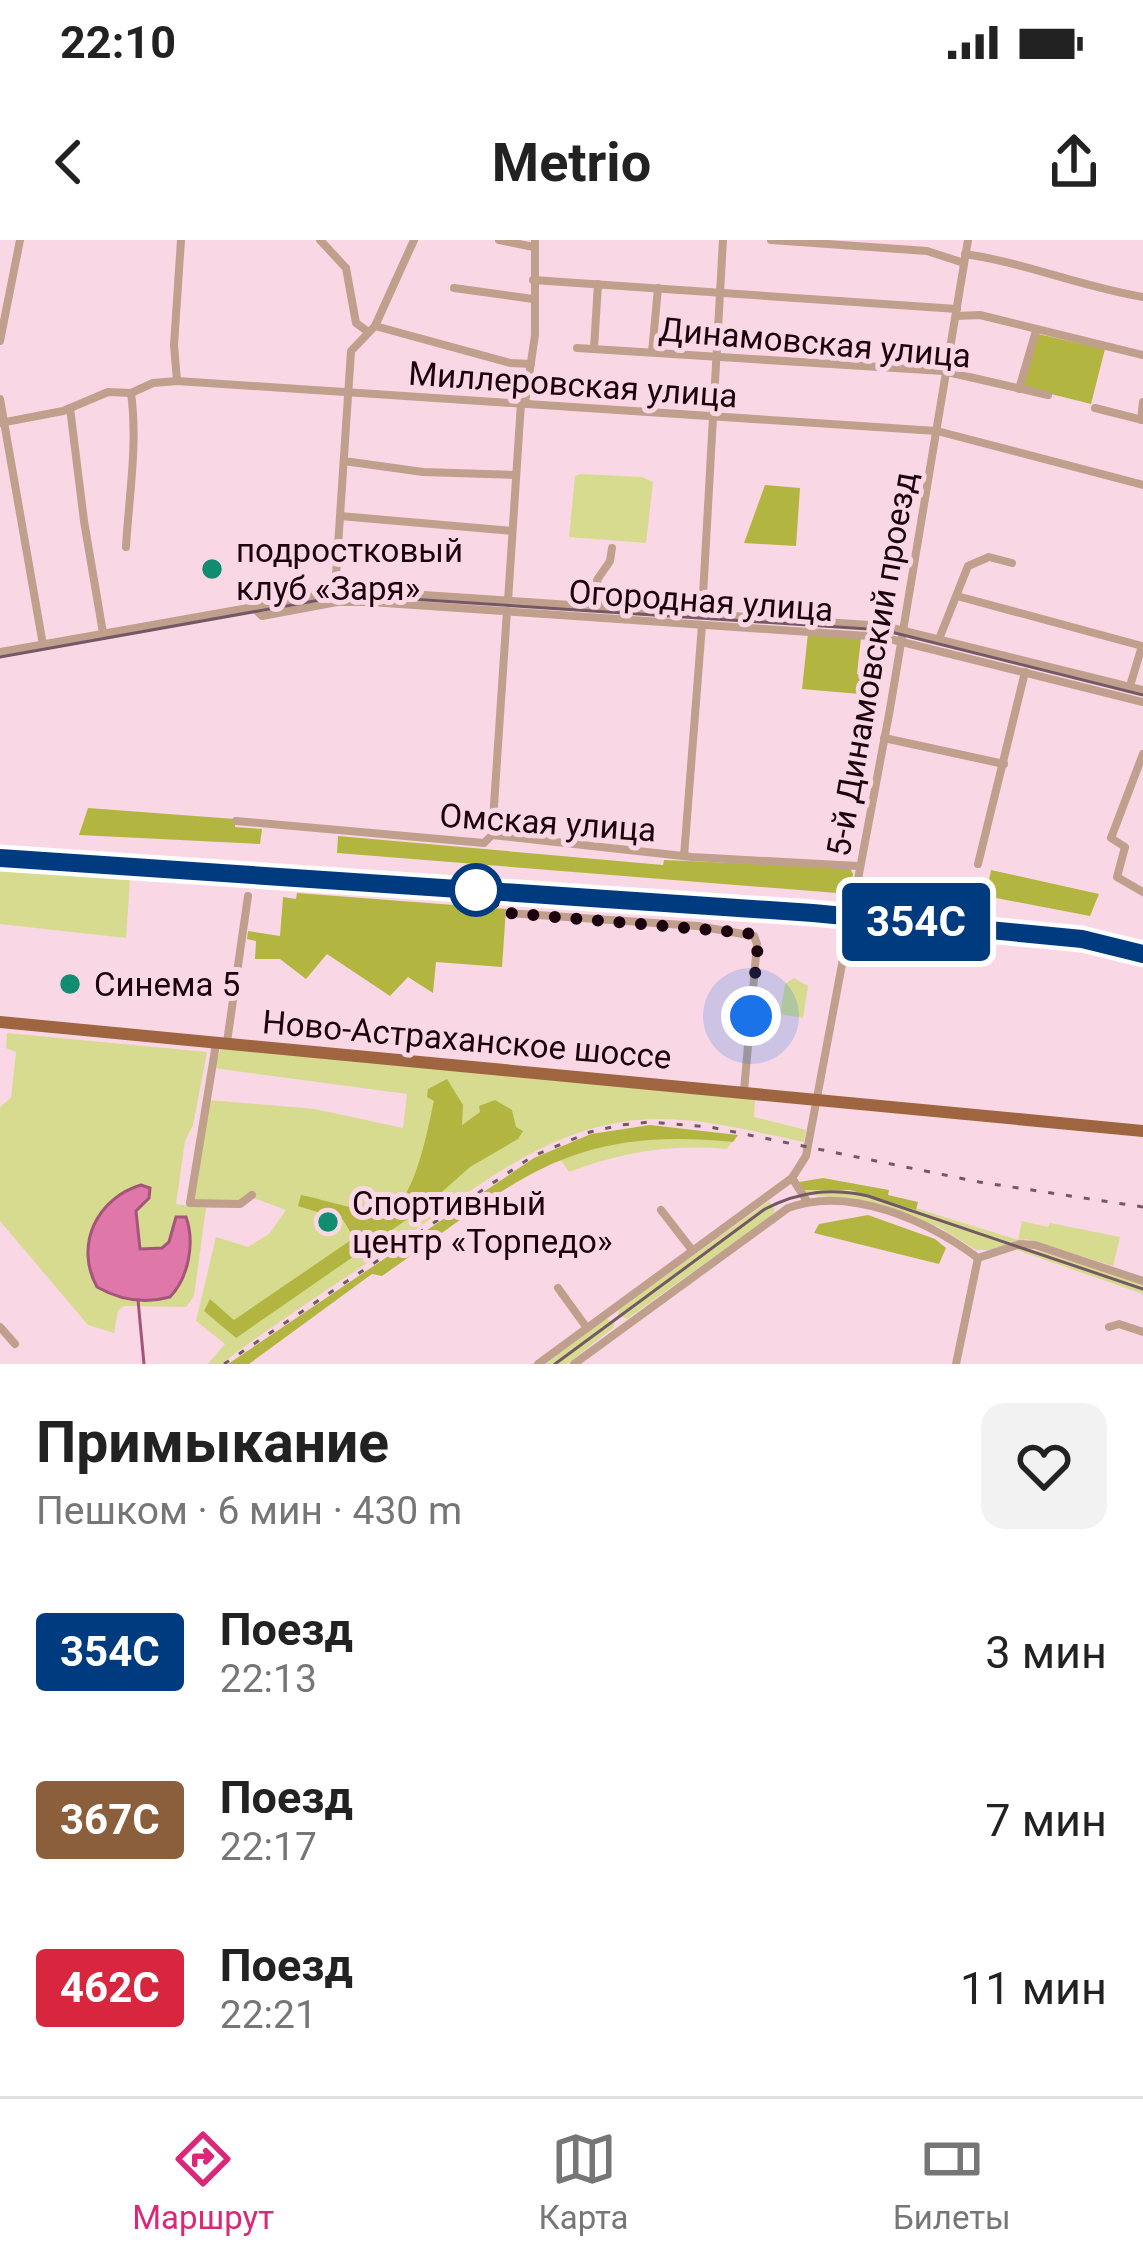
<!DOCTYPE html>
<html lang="ru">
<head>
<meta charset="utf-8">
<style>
  body { margin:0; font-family:Roboto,sans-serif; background:#f2f2f2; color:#222; height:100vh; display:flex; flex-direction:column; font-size:45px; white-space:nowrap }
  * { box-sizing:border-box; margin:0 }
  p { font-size:39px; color:#767676 }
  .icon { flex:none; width:66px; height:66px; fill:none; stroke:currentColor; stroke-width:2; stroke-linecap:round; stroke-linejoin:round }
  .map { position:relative; height:1124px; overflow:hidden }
  .panel { display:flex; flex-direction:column; background:#fff; flex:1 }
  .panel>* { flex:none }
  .badge { padding:0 24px; border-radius:9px; font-size:42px; line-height:78px }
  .you { position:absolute; width:60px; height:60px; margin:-30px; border:9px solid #fff; border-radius:50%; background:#1a73e8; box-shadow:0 0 0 18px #1a73e833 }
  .map>.badge { position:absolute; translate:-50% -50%; box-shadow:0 0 0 6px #fff }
  .round { display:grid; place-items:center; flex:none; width:126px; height:126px; border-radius:24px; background:#f2f2f2 }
  .summary { display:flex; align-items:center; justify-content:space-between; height:204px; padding:0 36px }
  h1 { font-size:57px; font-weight:700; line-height:90px }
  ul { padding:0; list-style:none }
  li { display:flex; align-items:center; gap:36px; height:168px; padding:0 36px }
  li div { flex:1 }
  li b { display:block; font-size:45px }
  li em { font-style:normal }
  li .badge { min-width:132px; font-weight:700; text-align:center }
  .status { display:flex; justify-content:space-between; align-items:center; height:84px; padding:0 60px; background:#fff; direction:ltr }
  .status svg { height:33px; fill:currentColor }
  header { display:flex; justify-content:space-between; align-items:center; height:156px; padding:0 36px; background:#fff; font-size:54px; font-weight:700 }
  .tab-bar { display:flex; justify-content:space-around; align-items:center; height:168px; border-top:3px solid #e0e0e0; background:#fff; font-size:33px; color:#767676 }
  .tab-bar a { display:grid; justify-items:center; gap:6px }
  .tab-bar .active { color:#db2777 }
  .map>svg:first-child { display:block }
  .green { fill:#d6db90 }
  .forest { fill:#b2b640 }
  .water { fill:#df78a9; stroke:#a4557a; stroke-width:3 }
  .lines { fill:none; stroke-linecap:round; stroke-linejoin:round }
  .stream { stroke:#a4557a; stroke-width:3 }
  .minor { stroke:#c09f8c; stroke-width:8 }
  .major { stroke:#9f6541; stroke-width:12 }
  .tram { stroke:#755865; stroke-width:3 }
  .rail { stroke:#755865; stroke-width:3; stroke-dasharray:6 12; stroke-linecap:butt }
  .line-casing { stroke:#fff; stroke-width:27 }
  .line { stroke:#003b80; stroke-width:18 }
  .walk { stroke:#1b020e; stroke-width:12; stroke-dasharray:0 21.6 }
  .poi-dot { fill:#128c70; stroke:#fad7e5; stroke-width:4.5 }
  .stop-dot { fill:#fff; stroke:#003b80; stroke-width:6 }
  .labels { text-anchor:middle; stroke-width:10; stroke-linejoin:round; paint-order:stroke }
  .street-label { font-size:33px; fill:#1b020e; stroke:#fad7e5 }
  .poi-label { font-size:33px; fill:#1b020e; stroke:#fad7e5; text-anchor:start }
</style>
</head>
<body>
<div class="status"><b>22:10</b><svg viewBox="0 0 49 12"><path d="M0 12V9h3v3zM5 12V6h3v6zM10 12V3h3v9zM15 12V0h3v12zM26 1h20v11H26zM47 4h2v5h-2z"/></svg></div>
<header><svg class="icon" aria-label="back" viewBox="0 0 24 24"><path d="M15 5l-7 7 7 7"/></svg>Metrio<svg class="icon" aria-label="share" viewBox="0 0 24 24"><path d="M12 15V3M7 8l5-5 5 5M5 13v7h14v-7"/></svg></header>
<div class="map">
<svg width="1143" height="1124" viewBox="0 0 1143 1124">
  <rect width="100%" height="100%" fill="#fad7e5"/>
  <g class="green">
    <polygon points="581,234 642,237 653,242 646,303 569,297 575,236"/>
    <polygon points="0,629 130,640 126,698 0,684"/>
    <polygon points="794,738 808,746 803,778 780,774 785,744"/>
    <path d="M7,793l200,19 -14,73 -8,16 -9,63 14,2 18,-106 107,9 88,19 4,-34 -193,-26 7,-20 534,51 -1,18 52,13 -2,12c-59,-12 -121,-30 -182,-20 -88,13 -162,78 -234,127 -56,38 -113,74 -167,115h-13l17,-20 -29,-23 20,-84 32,10 21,-13 17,-24 -33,-12 -13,10h-34l-12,88 -8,11 -62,-1 -6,5 -4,22 -26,-8 -88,-104v-114l11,-9 5,-46 -10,-4z"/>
    <path d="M683,896l49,6 -5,7c-57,-5 -105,3 -158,23l-9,-13 63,-19z"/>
    <polygon points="830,948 871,954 1018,1000 1022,981 1048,987 1050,983 1120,997 1113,1026 1026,999 989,1010 976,1010 939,987 857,960 810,955 803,950"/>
    <polygon points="769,961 775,969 772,975 627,1079 618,1075 619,1069"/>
    <polygon points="1026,1007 1143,1044 1143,1054 1014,1009"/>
    <polygon points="606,1078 615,1084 613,1088 567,1124 545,1124"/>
  </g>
  <g class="forest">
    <polygon points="1038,94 1105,109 1091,164 1023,147"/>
    <polygon points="765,245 800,248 796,306 744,303"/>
    <polygon points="808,393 861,398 857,434 873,438 871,455 802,449"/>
    <polygon points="88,568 235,579 235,587 262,589 260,604 79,595"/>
    <polygon points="338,596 663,625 664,620 850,628 853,634 850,654 337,613"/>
    <polygon points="991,630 1099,654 1090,676 986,656"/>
    <polygon points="297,653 506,669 502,727 436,722 433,753 408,737 390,756 327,714 306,739 280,719 255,719 256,701 247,699 248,691 280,696 283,657 296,659"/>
    <path d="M447,839l16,26 -1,20 18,-13 -1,-6 16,-6 17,10 4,17 7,4 -5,8 -48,28 -45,40 -189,131 -32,-27 6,-12 24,21 120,-82 -11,-18 -45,-14 3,-11c21,4 66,19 85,16 29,-5 42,-85 48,-110l-7,-4 1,-8z"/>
    <path d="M650,885l88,10 -5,7c-170,-18 -222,44 -351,134l-10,-2 -123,90h-21l306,-206 57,-24z"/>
    <polygon points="823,938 889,950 888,955 918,962 916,970 850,950 803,950 799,942"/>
    <polygon points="868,975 935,999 946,1008 939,1024 814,993 819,984"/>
  </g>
  <path class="water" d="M141,945l9,3 -1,10 -13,13 4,38 22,-1 7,-6 7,-25h10c9,25 3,60 -16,80 -25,7 -50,3 -73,-10 -23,-42 0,-89 44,-102z"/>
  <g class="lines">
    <polyline class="stream" points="138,1060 144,1124"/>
    <g class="minor">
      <polyline points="320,0 346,28 356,83 367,91"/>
      <polyline points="499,0 534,7"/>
      <polyline points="771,0 927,11 964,23"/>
      <path d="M965,14c61,9 117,33 178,43"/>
      <polyline points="533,40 957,69"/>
      <polyline points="454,48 533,59"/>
      <polyline points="956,76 980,75 1143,115"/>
      <polyline points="375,86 510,123 531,124"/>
      <polyline points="0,101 20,0"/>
      <polyline points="577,108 943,131 1048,155"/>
      <polyline points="594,108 598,44"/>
      <polyline points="652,112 658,48"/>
      <polyline points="177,141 174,105 181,0"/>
      <polyline points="1019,149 1036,91"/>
      <polyline points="0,159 43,405"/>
      <polyline points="525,163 535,95 535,0"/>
      <polyline points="70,168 84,281 103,393"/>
      <polyline points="1095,168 1143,180"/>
      <polyline points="1141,180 1143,162"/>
      <polyline points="0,183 63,171 108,152 131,153 153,143 177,141 937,191 1143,245"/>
      <polyline points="344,221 423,232 515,235"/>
      <polyline points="340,276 512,291"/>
      <path d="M126,307c3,-52 12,-103 5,-154"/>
      <polyline points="335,351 351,111 375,86 414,0"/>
      <polyline points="957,356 1142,406 1130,446"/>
      <polyline points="508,361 521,163"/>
      <polyline points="603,366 597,340 610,321 612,308"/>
      <polyline points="253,367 262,376 337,362 370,362 882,397 1143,462"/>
      <polyline points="702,373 723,0"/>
      <polyline points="939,399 968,326 989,317 1012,323"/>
      <polyline points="0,412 349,350 884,386 1143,450"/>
      <polyline points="884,498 1004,524"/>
      <polyline points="1143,514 1111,598 1125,607 1117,637 1143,652"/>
      <polyline points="236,581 484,603 492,595 692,617 858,626"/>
      <polyline points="492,595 507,371"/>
      <polyline points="684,616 702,385"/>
      <polyline points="978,624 1025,432"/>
      <polyline points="508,673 698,686 754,696 757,704 744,851"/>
      <polyline points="227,802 248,656"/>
      <polyline points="216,804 190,963 240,964 252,955"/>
      <polyline points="792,938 807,961"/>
      <polyline points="661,970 692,1010"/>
      <polyline points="978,1018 1020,1004 1035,1005 1143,1041"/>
      <polyline points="558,1048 587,1088"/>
      <polyline points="0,1087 15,1104"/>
      <polyline points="1109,1087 1119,1084 1143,1092"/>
      <polyline points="538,1124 792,938 806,916 890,469 968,0"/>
      <path d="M574,1124l214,-156c62,-23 140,13 190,50"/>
      <polyline points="956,1124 978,1018"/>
    </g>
    <polyline class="major" points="0,782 1143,891"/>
    <g class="tram">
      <polyline points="0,417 348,355 883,390 1143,455"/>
      <path d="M555,1124l210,-155c35,-18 65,-21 103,-13l275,93"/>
    </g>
    <g class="rail">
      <polyline points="0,613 852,671 1083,693 1143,709"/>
      <polyline points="224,1124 533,916 590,892 621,885 650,882 710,887 979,942 1143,967"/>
    </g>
  </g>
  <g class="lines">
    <defs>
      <polyline id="line" points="0,618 813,673 1082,699 1143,714"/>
    </defs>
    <use href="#line" class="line-casing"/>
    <use href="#line" class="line"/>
    <polyline class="walk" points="476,650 508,673 748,693 758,704 751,776"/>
  </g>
  <g class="poi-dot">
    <circle cx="212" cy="329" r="12"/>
    <circle cx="70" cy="744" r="12"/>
    <circle cx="328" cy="982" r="12"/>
  </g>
  <circle class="stop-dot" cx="476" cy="650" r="24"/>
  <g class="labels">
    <g class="street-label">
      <text transform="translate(815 102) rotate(5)" y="12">Динамовская улица</text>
      <text transform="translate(573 144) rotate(4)" y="12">Миллеровская улица</text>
      <text transform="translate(701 360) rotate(4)" y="12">Огородная улица</text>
      <text transform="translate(871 424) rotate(-80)" y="12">5-й Динамовский проезд</text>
      <text transform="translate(548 582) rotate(4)" y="12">Омская улица</text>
      <text transform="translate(467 799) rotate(5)" y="12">Ново-Астраханское шоссе</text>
    </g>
    <g class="poi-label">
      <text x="236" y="322">подростковый<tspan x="236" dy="38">клуб «Заря»</tspan></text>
      <text x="94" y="756">Синема 5</text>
      <text x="352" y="975">Спортивный<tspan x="352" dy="38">центр «Торпедо»</tspan></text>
    </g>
  </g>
</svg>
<div class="you" style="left:751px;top:776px"></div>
<b class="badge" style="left:916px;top:682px;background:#003b80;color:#fff">354С</b>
</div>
<section class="panel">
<div class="summary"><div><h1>Примыкание</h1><p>Пешком · 6 мин · 430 m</p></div><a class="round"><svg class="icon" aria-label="heart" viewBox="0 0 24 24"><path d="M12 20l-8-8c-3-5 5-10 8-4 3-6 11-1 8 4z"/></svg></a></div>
<ul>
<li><span class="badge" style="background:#003b80;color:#fff">354С</span><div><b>Поезд</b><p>22:13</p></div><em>3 мин</em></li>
<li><span class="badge" style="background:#8b5e3c;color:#fff">367С</span><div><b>Поезд</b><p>22:17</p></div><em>7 мин</em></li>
<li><span class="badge" style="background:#d7263d;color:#fff">462С</span><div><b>Поезд</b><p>22:21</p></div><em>11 мин</em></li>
</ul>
</section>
<nav class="tab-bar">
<a class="active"><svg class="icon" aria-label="directions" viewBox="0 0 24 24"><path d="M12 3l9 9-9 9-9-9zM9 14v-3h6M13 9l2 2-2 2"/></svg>Маршрут</a>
<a><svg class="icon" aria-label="map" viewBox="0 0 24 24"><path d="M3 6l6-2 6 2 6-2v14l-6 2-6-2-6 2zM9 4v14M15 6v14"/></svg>Карта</a>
<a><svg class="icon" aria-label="tickets" viewBox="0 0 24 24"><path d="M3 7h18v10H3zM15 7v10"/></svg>Билеты</a>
</nav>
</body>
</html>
